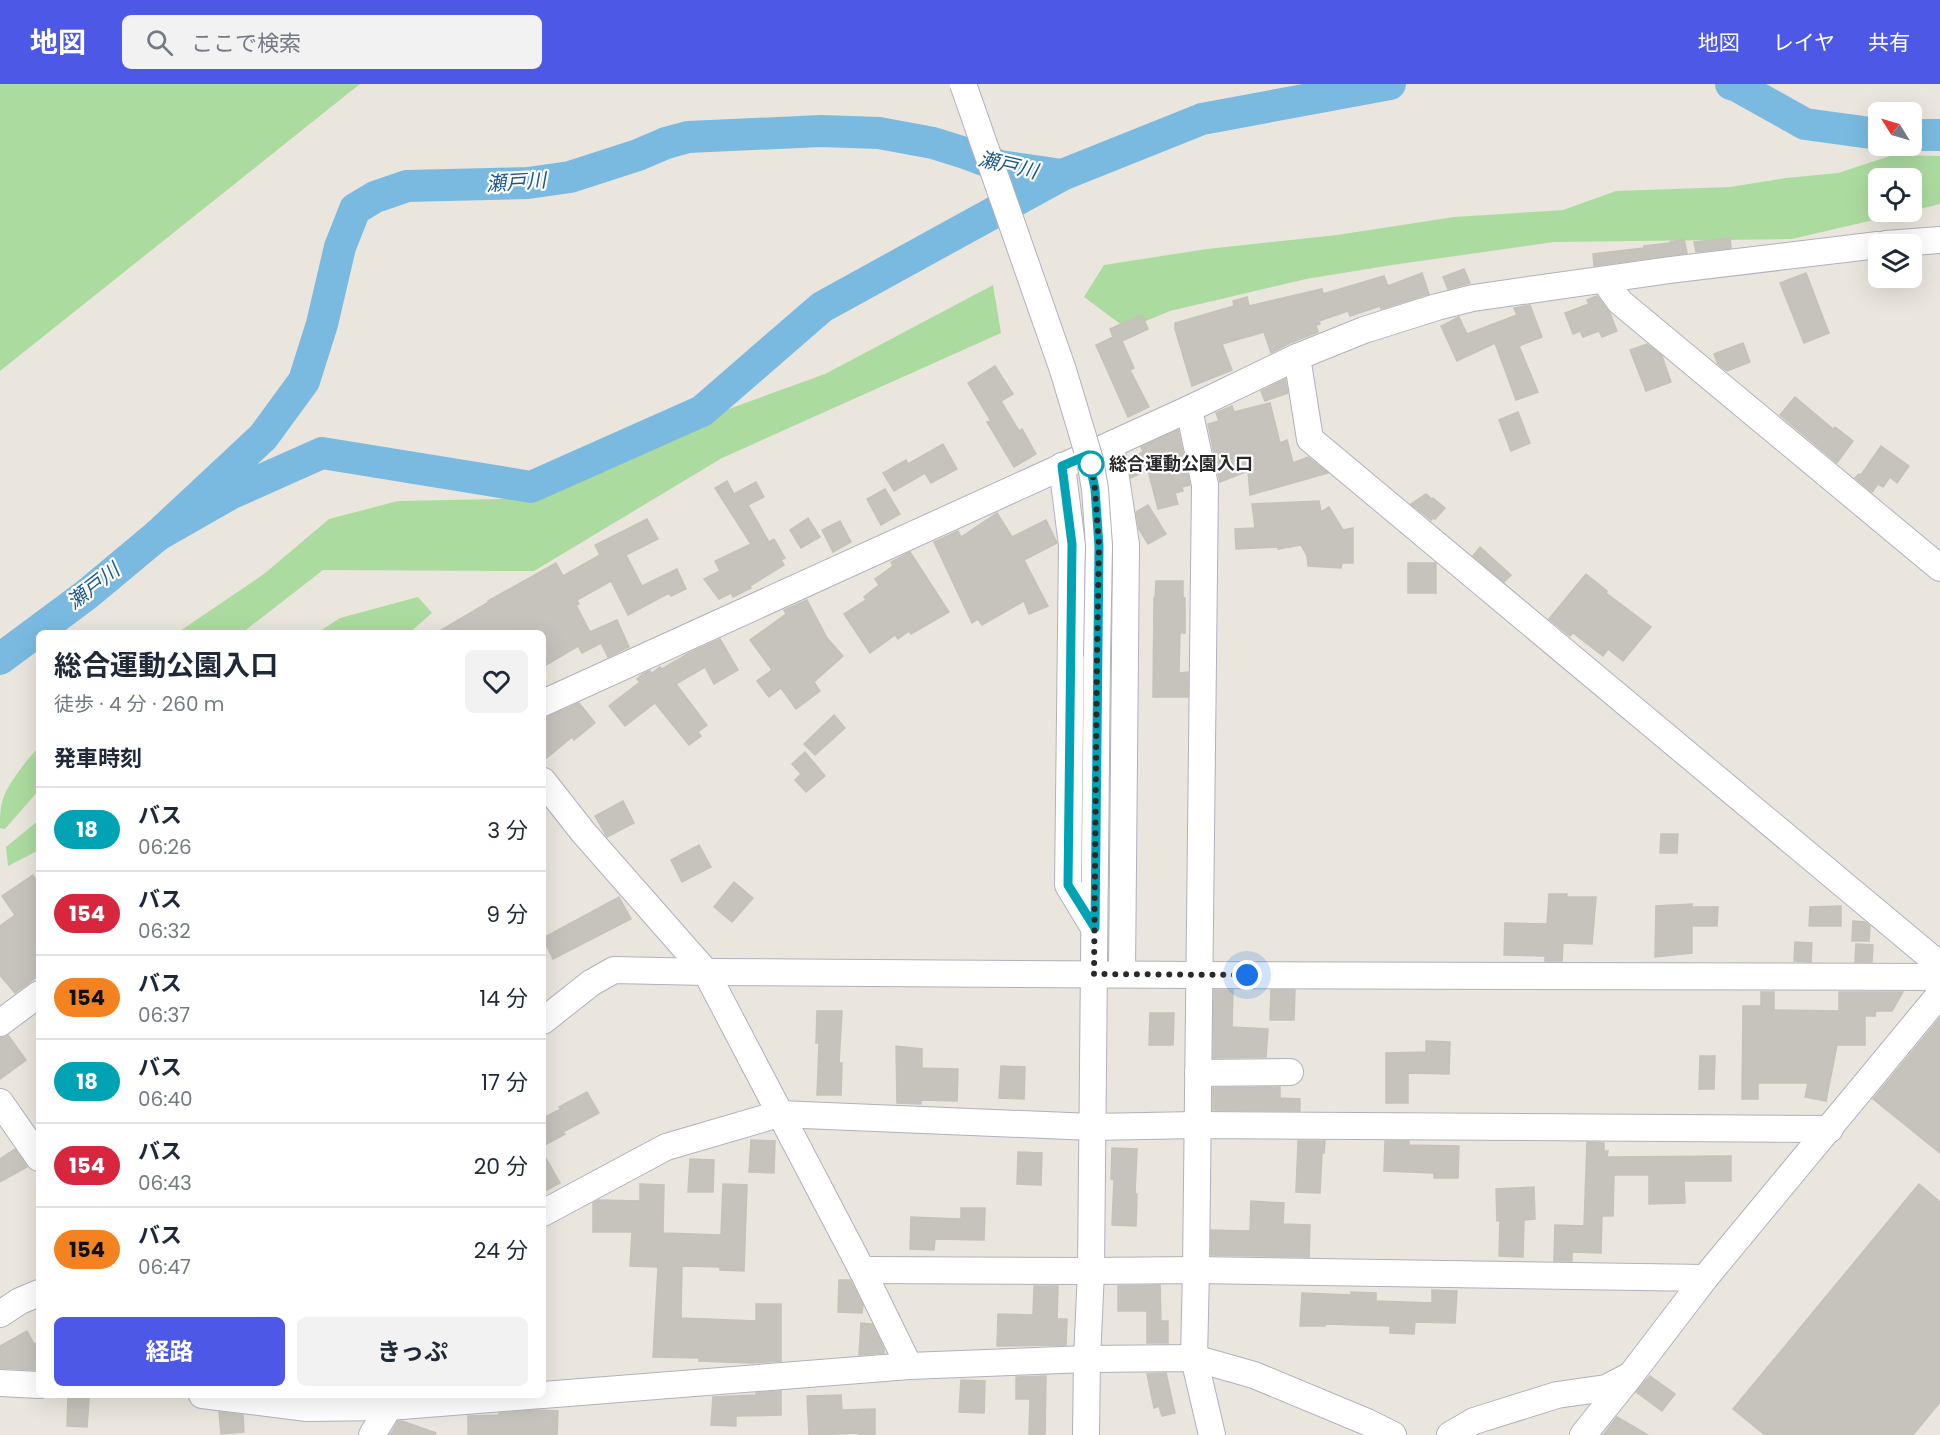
<!DOCTYPE html>
<html lang="ja">
<head>
<meta charset="utf-8">
<style>
  body { margin:0; font-family:Poppins,"Noto Sans JP",sans-serif; background:#f2f2f3; color:#1f2937; height:100vh; display:flex; flex-direction:column; font-size:22px; white-space:nowrap }
  * { box-sizing:border-box; margin:0 }
  p { font-size:20px; color:#747a83 }
  .icon { flex:none; width:33px; height:33px; fill:none; stroke:currentColor; stroke-width:2; stroke-linecap:round; stroke-linejoin:round }
  .map { position:relative; flex:1; overflow:hidden }
  .details { position:absolute; left:36px; top:546px; width:510px; height:768px; display:flex; flex-direction:column; background:#fff; border-radius:9px; box-shadow:0 6px 24px #0002 }
  .details>* { flex:none }
  .badge { padding:0 12px; border-radius:20px; font-size:21px; line-height:39px }
  .needle { width:39px; rotate:307deg }
  .fabs { position:absolute; left:1868px; top:18px; display:grid; gap:12px }
  .fabs a { display:grid; place-items:center; width:54px; height:54px; border-radius:9px; background:#fff; box-shadow:0 6px 24px #0002; font-size:30px }
  .you { position:absolute; width:30px; height:30px; margin:-15px; border:4px solid #fff; border-radius:50%; background:#1a73e8; box-shadow:0 0 0 9px #1a73e833 }
  .map>.badge { position:absolute; translate:-50% -50%; box-shadow:0 0 0 3px #fff }
  h2 { padding:0 18px; font-size:22px; line-height:54px }
  .round { display:grid; place-items:center; flex:none; width:63px; height:63px; border-radius:9px; background:#f2f2f3 }
  .headline { display:flex; align-items:center; justify-content:space-between; height:102px; padding:0 18px }
  h1 { font-size:28px; font-weight:700; line-height:45px }
  .cta { display:flex; gap:12px; margin-top:auto; padding:12px 18px }
  .cta a { flex:1; height:69px; border-radius:9px; background:#4d58e7; color:#fff; font-size:24px; font-weight:700; line-height:69px; text-align:center }
  .cta a+a { background:#f2f2f3; color:#1f2937 }
  ul { padding:0; list-style:none }
  li { display:flex; align-items:center; gap:18px; height:84px; padding:0 18px; border-top:2px solid #e0e1e3 }
  li div { flex:1 }
  li b { display:block; font-size:22px }
  li em { font-style:normal }
  li .badge { min-width:66px; font-weight:700; text-align:center }
  header { display:flex; align-items:center; gap:36px; box-sizing:border-box; height:84px; padding:0 30px; background:#4d58e7; color:#fff }
  header strong { font-size:28px }
  nav { display:flex; gap:33px; margin-inline-start:auto; font-size:21px }
  .search { width:420px; height:54px; background:#f2f2f3; display:flex; align-items:center; gap:15px; box-sizing:border-box; padding:0 21px; border-radius:9px; color:#747a83; font-size:22px }
  .map>svg:first-child { display:block }
  .green { fill:#acdb9f }
  .lines { fill:none; stroke-linecap:round; stroke-linejoin:round }
  .river { stroke:#7abae1; stroke-width:32 }
  .building { fill:#c6c2bc; stroke:#c5c2b7; stroke-width:1.5 }
  .minor-casing { stroke:#b0b1bc; stroke-width:28 }
  .minor { stroke:#fff; stroke-width:26 }
  .minor-bridge-casing { stroke:#b0b1bc; stroke-width:28; stroke-linecap:butt }
  .minor-bridge { stroke:#fff; stroke-width:26 }
  .line-casing { stroke:#fff; stroke-width:14 }
  .line { stroke:#00a3b4; stroke-width:9 }
  .walk { stroke:#292929; stroke-width:6; stroke-dasharray:0 10.8 }
  .stop-dot { fill:#fff; stroke:#00a3b4; stroke-width:3 }
  .labels { text-anchor:middle; stroke-width:4.5; stroke-linejoin:round; paint-order:stroke }
  .stop-label { font-size:18px; font-weight:bold; fill:#292929; stroke:#fff; text-anchor:start }
  .water-label { font-size:20px; font-style:italic; fill:#1b588c; stroke:#fff }
</style>
</head>
<body>
<header>
<strong>地図</strong>
<div class="search"><svg class="icon" aria-label="search" viewBox="0 0 24 24"><circle cx="10" cy="10" r="6"/><path d="M15 15l6 6"/></svg>ここで検索</div>
<nav><a>地図</a><a>レイヤ</a><a>共有</a></nav>
</header>
<div class="map">
<svg width="1940" height="1351" viewBox="0 0 1940 1351">
  <rect width="100%" height="100%" fill="#eae6dd"/>
  <g class="green">
    <polygon points="0,0 360,0 0,287"/>
    <polygon points="1893,71 1940,72 1940,120 1911,127 1911,94 1878,94 1878,128 1908,128 1792,155 1554,158 1392,181 1306,195 1170,227 1127,245 1084,213 1104,181 1207,165 1337,151 1454,133 1563,126 1616,107 1730,103 1786,94 1838,89"/>
    <polygon points="993,201 1001,249 722,374 534,487 323,486 242,549 177,549 264,490 329,435 398,417 544,414 701,335 825,290"/>
    <polygon points="418,513 432,529 409,549 317,549 340,534"/>
    <path d="M39,663v43l-34,39 -5,-1c0,-10 0,-20 3,-29 4,-14 25,-41 36,-52z"/>
    <polygon points="39,736 39,766 8,782 6,763"/>
  </g>
  <g class="lines">
    <g class="river">
      <polyline points="1731,0 1737,2 1805,40 1878,50"/>
      <polyline points="1911,51 1940,51"/>
      <polyline points="158,451 230,410 322,369 531,403 702,327 822,223 1062,91 1202,35 1390,0"/>
      <polyline points="0,575 86,511 158,451 263,353 304,297 322,240 340,163 355,125 375,113 407,102 528,99 570,93 638,71 666,59 688,53 821,47 879,49 933,59 965,69 1000,82 1062,91"/>
    </g>
  </g>
  <g class="building">
    <polygon points="1730,154 1731,164 1696,168 1694,158"/>
    <polygon points="1684,155 1687,169 1594,182 1593,170 1644,164 1644,162 1670,159 1670,158"/>
    <polygon points="1464,185 1470,199 1448,205 1443,193"/>
    <polygon points="1422,189 1429,210 1381,225 1380,222 1350,232 1348,227 1319,237 1320,240 1316,241 1318,248 1290,259 1271,269 1264,248 1222,260 1232,286 1192,302 1175,245 1175,239 1234,222 1233,217 1247,213 1249,222 1322,205 1323,210 1384,192 1388,202"/>
    <polygon points="1806,189 1829,249 1804,259 1780,199"/>
    <polygon points="1597,212 1610,229 1617,247 1602,253 1599,247 1583,253 1580,247 1573,250 1565,229 1589,220 1587,216"/>
    <polygon points="1530,221 1542,253 1519,262 1538,308 1516,316 1495,259 1457,277 1441,242 1459,233 1467,250 1517,231 1514,224"/>
    <polygon points="1142,231 1148,245 1122,257 1134,284 1130,286 1149,323 1128,333 1096,261 1113,253 1110,245"/>
    <polygon points="1743,259 1750,278 1727,287 1718,280 1714,270"/>
    <polygon points="1647,260 1662,272 1671,298 1646,307 1630,266"/>
    <polygon points="995,282 1013,310 1001,317 1019,347 1022,345 1036,370 1014,383 987,338 991,337 968,299"/>
    <polygon points="1285,295 1288,309 1265,317 1261,307"/>
    <polygon points="1795,313 1833,345 1835,343 1853,357 1837,379 1780,331"/>
    <polygon points="1270,319 1280,359 1287,356 1293,379 1308,373 1328,389 1250,411 1248,387 1220,398 1208,340 1219,337 1216,329 1232,322 1234,328"/>
    <polygon points="1518,328 1530,359 1511,367 1499,336"/>
    <polygon points="1178,346 1190,401 1182,403 1183,407 1175,409 1178,420 1158,425 1148,386 1131,394 1128,375 1143,368 1141,363"/>
    <polygon points="943,360 957,385 931,399 925,389 894,407 883,389 906,376 908,380"/>
    <polygon points="1881,362 1909,382 1897,399 1890,393 1883,403 1878,400 1872,408 1855,394 1859,390 1861,391"/>
    <polygon points="727,397 734,410 756,398 764,413 748,421 769,458 774,455 785,474 781,476 784,481 750,502 751,504 733,513 731,509 719,515 704,495 720,487 715,477 751,460 715,404"/>
    <polygon points="885,405 900,430 881,441 867,415"/>
    <polygon points="1426,410 1432,415 1433,414 1445,424 1435,435 1433,434 1431,436 1411,420"/>
    <polygon points="1319,417 1321,428 1329,423 1343,446 1353,444 1353,479 1342,479 1341,484 1308,482 1307,472 1301,461 1278,465 1278,463 1236,465 1235,445 1255,444 1252,420"/>
    <polygon points="1148,421 1166,450 1148,460 1139,445 1136,428"/>
    <polygon points="997,429 1012,453 1046,436 1057,459 1024,476 1048,522 1029,530 1024,517 982,541 978,535 972,539 934,458 958,447 961,453"/>
    <polygon points="808,434 820,453 801,464 790,446"/>
    <polygon points="647,435 658,455 626,471 642,502 677,485 686,505 671,512 669,509 628,531 611,497 577,516 579,520 576,521 590,548 617,536 629,563 608,573 601,559 582,569 578,562 543,583 543,549 436,549 489,518 488,517 556,479 563,492 600,471 595,461"/>
    <polygon points="840,437 851,458 833,468 822,446"/>
    <polygon points="1480,463 1511,491 1504,498 1473,472"/>
    <polygon points="910,468 949,528 911,550 909,547 898,555 895,551 870,569 844,530 866,516 864,513 879,501 875,495 893,482 891,478"/>
    <rect x="1408" y="479" width="28" height="30"/>
    <polygon points="1586,490 1607,507 1606,509 1651,543 1623,577 1608,565 1603,572 1573,549 1570,552 1549,535"/>
    <polygon points="1156,497 1183,497 1183,514 1185,514 1185,549 1180,549 1179,589 1188,588 1188,613 1153,613 1154,514 1155,514"/>
    <polygon points="807,516 827,554 843,572 814,598 820,607 796,625 781,604 769,613 757,597 772,586 750,556 786,530 784,526"/>
    <polygon points="720,555 738,586 714,600 705,583 676,600 707,641 698,648 701,652 689,661 655,619 625,642 609,622 640,598 637,595 643,590 650,587 652,589 660,583 662,585 691,568"/>
    <polygon points="579,619 595,639 574,656 572,653 543,677 543,635"/>
    <polygon points="834,631 845,644 815,671 804,660"/>
    <polygon points="805,668 825,692 806,708 795,696 801,690 792,680"/>
    <polygon points="623,717 634,739 607,753 595,732"/>
    <polygon points="1661,750 1678,750 1677,769 1660,769"/>
    <polygon points="699,761 711,783 682,798 671,776"/>
    <polygon points="33,791 39,800 39,891 15,909 0,891 0,842 15,831 2,812"/>
    <polygon points="734,798 753,814 732,838 714,823"/>
    <polygon points="1549,810 1567,810 1566,813 1596,813 1592,860 1563,859 1562,877 1545,877 1545,872 1504,871 1505,839 1547,840"/>
    <polygon points="619,813 631,835 553,875 543,854"/>
    <polygon points="1692,820 1692,823 1718,823 1717,842 1692,842 1692,869 1655,873 1656,822"/>
    <polygon points="1841,822 1841,842 1809,842 1810,823"/>
    <polygon points="1853,837 1865,838 1870,842 1869,857 1852,857"/>
    <polygon points="1795,858 1812,859 1811,878 1794,877"/>
    <polygon points="1856,860 1873,861 1872,878 1855,878"/>
    <polygon points="1214,906 1233,906 1232,943 1268,945 1266,973 1213,974"/>
    <polygon points="1271,906 1295,906 1294,936 1270,936"/>
    <polygon points="1761,908 1774,908 1774,926 1839,927 1839,908 1903,908 1892,927 1876,927 1875,932 1865,932 1865,961 1837,961 1826,1017 1805,1013 1808,999 1758,999 1758,1015 1742,1015 1743,922 1761,922"/>
    <polygon points="817,927 842,927 839,979 842,979 841,1011 817,1011 819,959 816,959"/>
    <polygon points="1150,929 1174,929 1173,961 1149,961"/>
    <polygon points="1940,934 1940,1069 1873,1015"/>
    <polygon points="8,951 26,976 0,995 0,954"/>
    <polygon points="1426,957 1450,958 1449,990 1408,989 1408,1019 1386,1019 1386,969 1426,968"/>
    <polygon points="896,962 922,965 922,984 958,985 957,1017 921,1016 921,1020 897,1019"/>
    <polygon points="1700,972 1715,972 1714,1005 1699,1005"/>
    <polygon points="1001,982 1025,983 1024,1015 999,1014"/>
    <polygon points="1280,1003 1280,1014 1300,1015 1300,1027 1213,1026 1213,1004"/>
    <polygon points="587,1008 599,1029 563,1048 565,1050 543,1062 543,1034 561,1025 559,1023"/>
    <polygon points="751,1056 775,1057 774,1089 749,1088"/>
    <polygon points="1298,1057 1325,1057 1324,1069 1322,1069 1320,1109 1296,1108"/>
    <polygon points="1385,1057 1409,1057 1409,1061 1459,1062 1458,1094 1434,1094 1434,1089 1384,1087"/>
    <polygon points="1587,1058 1604,1059 1604,1067 1608,1067 1607,1073 1731,1072 1731,1097 1684,1097 1685,1119 1649,1120 1649,1091 1614,1091 1613,1132 1602,1132 1601,1169 1572,1168 1572,1177 1554,1177 1555,1141 1584,1142"/>
    <polygon points="1112,1064 1137,1065 1135,1110 1137,1110 1136,1142 1112,1141 1114,1096 1111,1095"/>
    <polygon points="15,1065 27,1083 0,1098 0,1075"/>
    <polygon points="1018,1068 1042,1069 1041,1101 1017,1100"/>
    <polygon points="543,1069 560,1099 543,1108"/>
    <polygon points="690,1075 714,1076 713,1108 688,1108"/>
    <polygon points="640,1100 664,1101 663,1149 721,1151 723,1100 747,1101 744,1187 720,1186 720,1183 682,1182 681,1234 756,1237 756,1220 781,1220 781,1277 751,1279 699,1277 699,1274 653,1273 658,1183 630,1182 632,1148 593,1148 593,1119 599,1116 640,1117"/>
    <polygon points="1919,1100 1940,1118 1940,1318 1913,1351 1765,1351 1733,1325"/>
    <polygon points="1534,1103 1535,1135 1524,1136 1523,1173 1499,1172 1500,1136 1497,1137 1496,1105"/>
    <polygon points="1251,1117 1284,1119 1283,1140 1310,1141 1309,1173 1211,1171 1211,1146 1250,1147"/>
    <polygon points="961,1124 985,1124 984,1156 935,1155 934,1166 910,1165 911,1133 961,1135"/>
    <polygon points="839,1196 850,1196 863,1221 862,1229 838,1228"/>
    <polygon points="1160,1201 1161,1237 1168,1237 1168,1259 1147,1259 1147,1227 1118,1227 1118,1202"/>
    <polygon points="1034,1202 1058,1202 1057,1235 1067,1235 1066,1261 997,1262 998,1230 1033,1231"/>
    <polygon points="1432,1206 1457,1207 1455,1239 1415,1238 1414,1250 1390,1249 1390,1242 1325,1240 1325,1242 1300,1242 1302,1209 1351,1211 1351,1208 1376,1209 1376,1217 1432,1219"/>
    <polygon points="861,1239 872,1240 884,1265 884,1269 859,1271"/>
    <polygon points="27,1247 34,1260 39,1258 39,1286 0,1284 0,1262"/>
    <polygon points="1166,1289 1175,1329 1162,1332 1159,1322 1154,1324 1147,1290"/>
    <polygon points="1046,1292 1045,1351 1029,1351 1030,1315 1016,1315 1016,1293"/>
    <polygon points="1650,1292 1675,1310 1662,1327 1636,1308"/>
    <polygon points="961,1296 985,1297 984,1329 959,1328"/>
    <polygon points="781,1307 781,1331 736,1332 736,1342 711,1341 713,1313 756,1311 756,1309"/>
    <polygon points="841,1311 842,1326 875,1325 875,1351 859,1351 859,1349 809,1351 807,1312"/>
    <polygon points="68,1314 89,1315 87,1343 67,1342"/>
    <polygon points="537,1326 558,1327 557,1351 468,1351 468,1332 499,1331 499,1329"/>
    <polygon points="219,1328 243,1331 244,1348 221,1350"/>
    <polygon points="1617,1333 1648,1351 1603,1351"/>
    <polygon points="398,1337 402,1337 436,1349 435,1351 390,1351"/>
  </g>
  <g class="lines">
    <defs>
      <g id="minor">
        <polyline points="1886,160 1940,156"/>
        <polyline points="1604,196 1620,218 1940,484"/>
        <polyline points="1297,273 1310,355 1940,881"/>
        <polyline points="1189,325 1205,401 1196,1186 1194,1274 1212,1351"/>
        <polyline points="1111,361 1126,460 1122,890"/>
        <polyline points="1062,382 1072,461 1068,801 1094,844"/>
        <polyline points="543,619 1189,325 1297,273 1364,246 1437,223 1473,214 1670,186 1878,161"/>
        <polyline points="543,697 583,748 706,888 862,1186 909,1282"/>
        <polyline points="543,937 591,899 614,886 706,888 1199,891 1940,893"/>
        <polyline points="0,939 39,910"/>
        <polyline points="1198,989 1290,988"/>
        <polyline points="0,1018 39,1074"/>
        <polyline points="543,1129 666,1063 779,1030 1092,1043 1197,1041 1830,1045"/>
        <polyline points="862,1186 1091,1187 1196,1186 1705,1194"/>
        <polyline points="0,1230 20,1217 39,1209"/>
        <polyline points="0,1299 39,1301"/>
        <polyline points="202,1311 307,1324 389,1323 541,1311"/>
        <polyline points="543,1311 909,1282 1087,1275 1194,1274 1254,1291 1367,1338 1393,1351"/>
        <polyline points="372,1351 389,1323 393,1311"/>
        <polyline points="1086,1351 1087,1275 1091,1187 1097,573"/>
        <polyline points="1450,1351 1474,1337 1557,1311 1606,1304 1631,1291 1705,1194 1940,910"/>
        <polyline points="1583,1351 1628,1295"/>
      </g>
    </defs>
    <use href="#minor" class="minor-casing"/>
    <use href="#minor" class="minor"/>
    <defs>
      <polyline id="minor-bridge" points="963,0 1063,286 1090,376 1095,405 1099,462 1097,573"/>
    </defs>
    <use href="#minor-bridge" class="minor-bridge-casing"/>
    <use href="#minor-bridge" class="minor-bridge"/>
  </g>
  <g class="lines">
    <defs>
      <polygon id="line" points="1088,371 1095,405 1099,462 1095,844 1068,801 1072,460 1062,382"/>
    </defs>
    <use href="#line" class="line-casing"/>
    <use href="#line" class="line"/>
    <polyline class="walk" points="1091,380 1090,376 1095,405 1099,462 1097,573 1094,890 1247,891"/>
  </g>
  <circle class="stop-dot" cx="1091" cy="380" r="12"/>
  <g class="labels">
    <g class="stop-label">
      <text x="1109" y="386">総合運動公園入口</text>
    </g>
    <g class="water-label">
      <text transform="translate(1008 81) rotate(13)" y="7">瀬戸川</text>
      <text transform="translate(516 98) rotate(-4)" y="7">瀬戸川</text>
      <text transform="translate(93 502) rotate(-38)" y="7">瀬戸川</text>
    </g>
  </g>
</svg>
<div class="fabs">
<a><svg class="needle" viewBox="-14 -14 28 28"><path d="M0-13l5 13h-10z" fill="#e53935"/><path d="M0 13l5-13h-10z" fill="#747a83"/></svg></a>
<a><svg class="icon" aria-label="locate" viewBox="0 0 24 24"><circle cx="12" cy="12" r="6"/><path d="M12 2v4M12 18v4M2 12h4M18 12h4"/></svg></a>
<a><svg class="icon" aria-label="layers" viewBox="0 0 24 24"><path d="M12 4l9 5-9 5-9-5zM3 14l9 5 9-5"/></svg></a>
</div>
<div class="you" style="left:1247px;top:891px"></div>
<section class="details">
<div class="headline"><div><h1>総合運動公園入口</h1><p>徒歩 · 4 分 · 260 m</p></div><a class="round"><svg class="icon" aria-label="heart" viewBox="0 0 24 24"><path d="M12 20l-8-8c-3-5 5-10 8-4 3-6 11-1 8 4z"/></svg></a></div>
<h2>発車時刻</h2>
<ul>
<li><span class="badge" style="background:#00a3b4;color:#fff">18</span><div><b>バス</b><p>06:26</p></div><em>3 分</em></li>
<li><span class="badge" style="background:#d7263d;color:#fff">154</span><div><b>バス</b><p>06:32</p></div><em>9 分</em></li>
<li><span class="badge" style="background:#f58220;color:#111">154</span><div><b>バス</b><p>06:37</p></div><em>14 分</em></li>
<li><span class="badge" style="background:#00a3b4;color:#fff">18</span><div><b>バス</b><p>06:40</p></div><em>17 分</em></li>
<li><span class="badge" style="background:#d7263d;color:#fff">154</span><div><b>バス</b><p>06:43</p></div><em>20 分</em></li>
<li><span class="badge" style="background:#f58220;color:#111">154</span><div><b>バス</b><p>06:47</p></div><em>24 分</em></li>
</ul>
<div class="cta"><a>経路</a><a>きっぷ</a></div>
</section>
</div>
</body>
</html>
